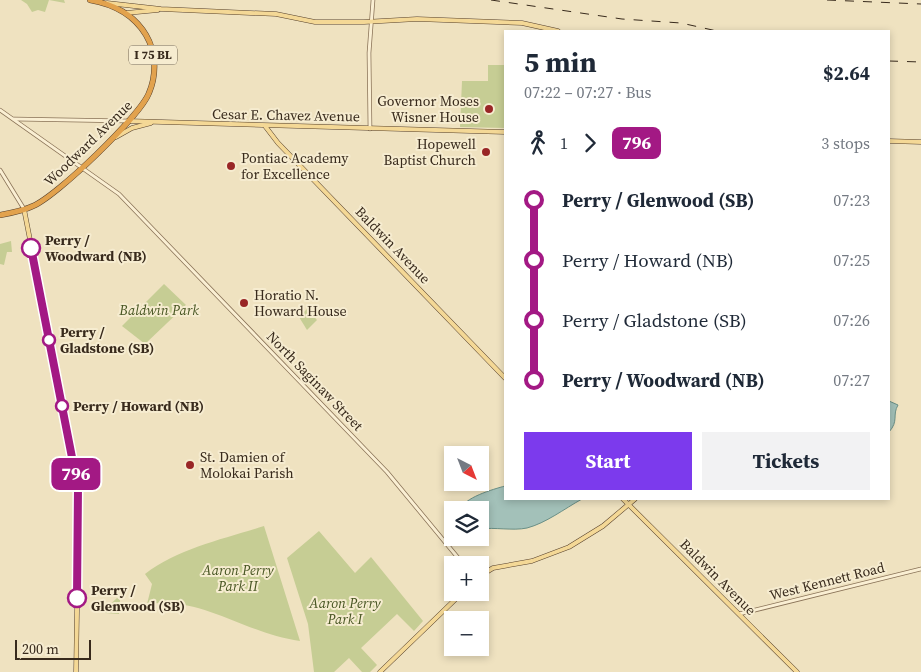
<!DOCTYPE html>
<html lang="en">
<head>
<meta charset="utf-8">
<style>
  body { margin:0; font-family:"Source Serif 4",serif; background:#f2f2f3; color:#1f2937; height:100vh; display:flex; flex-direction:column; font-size:19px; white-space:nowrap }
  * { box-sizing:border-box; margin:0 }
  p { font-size:16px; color:#747a83 }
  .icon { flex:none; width:28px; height:28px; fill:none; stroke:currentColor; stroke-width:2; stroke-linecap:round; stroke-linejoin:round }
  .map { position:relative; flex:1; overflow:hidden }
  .side { position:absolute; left:504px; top:30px; width:386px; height:470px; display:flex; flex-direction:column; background:#fff; border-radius:0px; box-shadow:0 2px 8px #0003 }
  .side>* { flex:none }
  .badge { padding:0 10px; border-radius:8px; font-size:18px; line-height:32px }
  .needle { width:32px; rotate:138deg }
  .buttons { position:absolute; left:444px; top:446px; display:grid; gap:10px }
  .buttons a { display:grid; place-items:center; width:45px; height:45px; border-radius:0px; background:#fff; box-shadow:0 2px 8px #0003; font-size:25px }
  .scale { position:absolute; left:15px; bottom:12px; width:76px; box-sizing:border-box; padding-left:5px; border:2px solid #382a1c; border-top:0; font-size:14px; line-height:18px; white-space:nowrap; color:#382a1c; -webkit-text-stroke:4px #f6ecd0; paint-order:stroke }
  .map>.badge { position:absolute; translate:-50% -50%; box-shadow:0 0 0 2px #fff }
  .legs { display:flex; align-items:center; gap:8px; height:55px; padding:0 20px; font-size:16px }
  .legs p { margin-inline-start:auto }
  .overview { display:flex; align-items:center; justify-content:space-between; height:85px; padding:0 20px }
  h1 { font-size:28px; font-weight:700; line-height:38px }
  .cta { display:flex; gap:10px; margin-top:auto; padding:10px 20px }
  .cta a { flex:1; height:58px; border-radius:0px; background:#7c3aed; color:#fff; font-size:20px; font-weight:700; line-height:58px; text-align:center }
  .cta a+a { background:#f2f2f3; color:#1f2937 }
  ul { padding:0 20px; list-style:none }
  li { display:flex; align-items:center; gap:18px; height:60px; font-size:19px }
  li i { display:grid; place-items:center; width:8px; height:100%; margin:0 6px; background:currentColor }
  li i::after { content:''; width:12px; height:12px; margin:-6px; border:4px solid; border-radius:50%; background:#fff }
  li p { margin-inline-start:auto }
  li:first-child i { background:linear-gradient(#0000 50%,currentColor 0) }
  li:last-child i { background:linear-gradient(currentColor 50%,#0000 0) }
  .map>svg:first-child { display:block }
  .green { fill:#c6cd94 }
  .water { fill:#a3c1b9; stroke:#6a8f86 }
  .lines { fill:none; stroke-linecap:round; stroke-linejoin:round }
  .minor-casing { stroke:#897257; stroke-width:4.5 }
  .major-casing { stroke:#56402c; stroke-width:5 }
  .highway-casing { stroke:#56402c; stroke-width:6 }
  .minor { stroke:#faefd3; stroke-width:3 }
  .major { stroke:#f4d896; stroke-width:4 }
  .highway { stroke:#e2a24d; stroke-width:5 }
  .rail { stroke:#382a1c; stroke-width:1; stroke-dasharray:9 9; stroke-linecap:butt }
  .line-1-casing { stroke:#fff; stroke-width:11 }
  .line-1 { stroke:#a31984; stroke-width:8 }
  .poi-dot { fill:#992626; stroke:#f6ecd0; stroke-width:2 }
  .stop-1-dot { fill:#fff; stroke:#a31984; stroke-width:2.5 }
  .labels { text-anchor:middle; stroke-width:4; stroke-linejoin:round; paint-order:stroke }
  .shield { fill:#f6ecd0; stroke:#716452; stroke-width:1 }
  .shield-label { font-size:12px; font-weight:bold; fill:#382a1c }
  .poi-label { font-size:14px; fill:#382a1c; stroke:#f6ecd0; text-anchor:start }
  .street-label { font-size:14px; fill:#382a1c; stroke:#f6ecd0 }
  .stop-label { font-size:14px; font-weight:bold; fill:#382a1c; stroke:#f6ecd0; text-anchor:start }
  .park-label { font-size:14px; font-style:italic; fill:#475522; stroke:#f6ecd0 }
</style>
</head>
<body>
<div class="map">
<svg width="921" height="672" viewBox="0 0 921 672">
  <rect width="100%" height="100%" fill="#efe2c0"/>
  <g class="green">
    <polygon points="21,0 64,0 65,3 49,0 45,12 38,10 32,12 27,4"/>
    <polygon points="488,65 505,65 505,128 460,127 462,81 488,81"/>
    <polygon points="11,241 12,252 7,252 4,265 0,264 0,244"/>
    <polygon points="164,284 186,305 145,344 122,326"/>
    <polygon points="307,309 317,320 307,330 299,317"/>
    <path d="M264,526l36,115c-55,-7 -96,-45 -153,-37l5,-20 -7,-10c34,-26 79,-35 119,-48z"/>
    <polygon points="319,531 355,573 371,557 423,621 414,631 397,614 361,648 377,665 370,672 362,672 349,658 334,672 314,672 308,624 287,558"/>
    <polygon points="117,598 120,600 119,614 105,613 104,610"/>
  </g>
  <g class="water">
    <path d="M889,401l9,4c-6,10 1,16 -9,27z"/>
    <path d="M505,486v13h77c-18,10 -36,24 -55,29 -14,3 -32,-1 -47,1v-19h-19c1,-12 33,-21 44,-24z"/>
  </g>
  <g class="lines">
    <defs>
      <g id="minor">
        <polyline points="0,110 119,194 387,472 464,565"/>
        <polyline points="14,119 128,121"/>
        <polyline points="370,129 369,53 373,0"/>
        <polyline points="0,170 24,209"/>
        <polyline points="739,614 921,569"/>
      </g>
      <g id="major">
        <polyline points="107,3 161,9 276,14 315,22 364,22 417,19 522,23 558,31"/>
        <polyline points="126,13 158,10"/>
        <polyline points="128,121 505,132"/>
        <polyline points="265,126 278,143 505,378"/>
        <polyline points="116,137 132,128 151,123"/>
        <polyline points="889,141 921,142"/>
        <polyline points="24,209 79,491 76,672"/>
        <polyline points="623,499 797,672"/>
        <polyline points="480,576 493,568 532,561 569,547 603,526 635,499"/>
        <polyline points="380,672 463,592"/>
      </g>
      <path id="highway" d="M0,215c11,-2 23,-4 33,-9 24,-10 107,-90 116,-113 8,-19 7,-41 -3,-58 -13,-22 -33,-31 -56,-35"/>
    </defs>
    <use href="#minor" class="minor-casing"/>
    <use href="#major" class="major-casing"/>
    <use href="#highway" class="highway-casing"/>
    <use href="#minor" class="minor"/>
    <use href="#major" class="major"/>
    <use href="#highway" class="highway"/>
    <g class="rail">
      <polyline points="491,0 622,19 681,23 717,31"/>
      <polyline points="827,0 921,4"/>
      <polyline points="889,61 921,62"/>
    </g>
  </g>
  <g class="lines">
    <defs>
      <polyline id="line-1" points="31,248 78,488 77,598"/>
    </defs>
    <use href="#line-1" class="line-1-casing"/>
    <use href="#line-1" class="line-1"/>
  </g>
  <g class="poi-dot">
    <circle cx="489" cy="109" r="5"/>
    <circle cx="486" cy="152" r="5"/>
    <circle cx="231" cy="166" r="5"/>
    <circle cx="244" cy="303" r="5"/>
    <circle cx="190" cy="465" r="5"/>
  </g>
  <g class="stop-1-dot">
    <circle cx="31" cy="248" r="9"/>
    <circle cx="49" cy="340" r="6"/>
    <circle cx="62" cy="406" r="6"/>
    <circle cx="77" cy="598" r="9"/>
  </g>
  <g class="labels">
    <rect class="shield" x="129" y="45.5" width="48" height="19" rx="4"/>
    <g class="shield-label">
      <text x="153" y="59">I 75 BL</text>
    </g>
    <g class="poi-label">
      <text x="479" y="106" text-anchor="end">Governor Moses<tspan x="479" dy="16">Wisner House</tspan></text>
      <text x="476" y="149" text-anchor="end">Hopewell<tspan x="476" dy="16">Baptist Church</tspan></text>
      <text x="241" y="163">Pontiac Academy<tspan x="241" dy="16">for Excellence</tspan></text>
      <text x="254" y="300">Horatio N.<tspan x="254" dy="16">Howard House</tspan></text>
      <text x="200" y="462">St. Damien of<tspan x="200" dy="16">Molokai Parish</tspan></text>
    </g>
    <g class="street-label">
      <text transform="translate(286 115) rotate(1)" y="5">Cesar E. Chavez Avenue</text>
      <text transform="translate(88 143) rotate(-44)" y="5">Woodward Avenue</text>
      <text transform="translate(393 245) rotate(46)" y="5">Baldwin Avenue</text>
      <text transform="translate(315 381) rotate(46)" y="5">North Saginaw Street</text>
      <text transform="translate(718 577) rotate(45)" y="5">Baldwin Avenue</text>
      <text transform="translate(827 581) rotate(-14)" y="5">West Kennett Road</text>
    </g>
    <g class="stop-label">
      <text x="45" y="245">Perry /<tspan x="45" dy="16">Woodward (NB)</tspan></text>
      <text x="60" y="337">Perry /<tspan x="60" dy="16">Gladstone (SB)</tspan></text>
      <text x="73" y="411">Perry / Howard (NB)</text>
      <text x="91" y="595">Perry /<tspan x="91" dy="16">Glenwood (SB)</tspan></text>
    </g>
    <g class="park-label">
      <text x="159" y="315">Baldwin Park</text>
      <text x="238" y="575">Aaron Perry<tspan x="238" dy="16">Park II</tspan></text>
      <text x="345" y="608">Aaron Perry<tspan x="345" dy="16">Park I</tspan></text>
    </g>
  </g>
</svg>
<div class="buttons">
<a><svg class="needle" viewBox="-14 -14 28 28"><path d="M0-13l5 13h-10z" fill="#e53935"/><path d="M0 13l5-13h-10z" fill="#747a83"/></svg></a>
<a><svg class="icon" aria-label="layers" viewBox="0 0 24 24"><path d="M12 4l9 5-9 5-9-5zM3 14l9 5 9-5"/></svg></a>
<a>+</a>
<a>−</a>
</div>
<div class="scale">200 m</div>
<b class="badge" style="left:76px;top:474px;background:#a31984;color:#fff">796</b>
<section class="side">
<div class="overview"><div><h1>5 min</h1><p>07:22 – 07:27 · Bus</p></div><b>$2.64</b></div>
<div class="legs"><svg class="icon" aria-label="walk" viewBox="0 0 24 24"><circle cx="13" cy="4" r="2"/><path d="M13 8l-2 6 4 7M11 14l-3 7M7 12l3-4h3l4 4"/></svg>1<svg class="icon" aria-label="forward" viewBox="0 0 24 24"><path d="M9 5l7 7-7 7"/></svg><b class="badge" style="background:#a31984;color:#fff">796</b><p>3 stops</p></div>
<ul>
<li><i style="color:#a31984"></i><b>Perry / Glenwood (SB)</b><p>07:23</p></li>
<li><i style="color:#a31984"></i><span>Perry / Howard (NB)</span><p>07:25</p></li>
<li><i style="color:#a31984"></i><span>Perry / Gladstone (SB)</span><p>07:26</p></li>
<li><i style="color:#a31984"></i><b>Perry / Woodward (NB)</b><p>07:27</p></li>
</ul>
<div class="cta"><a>Start</a><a>Tickets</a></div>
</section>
</div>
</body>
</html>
